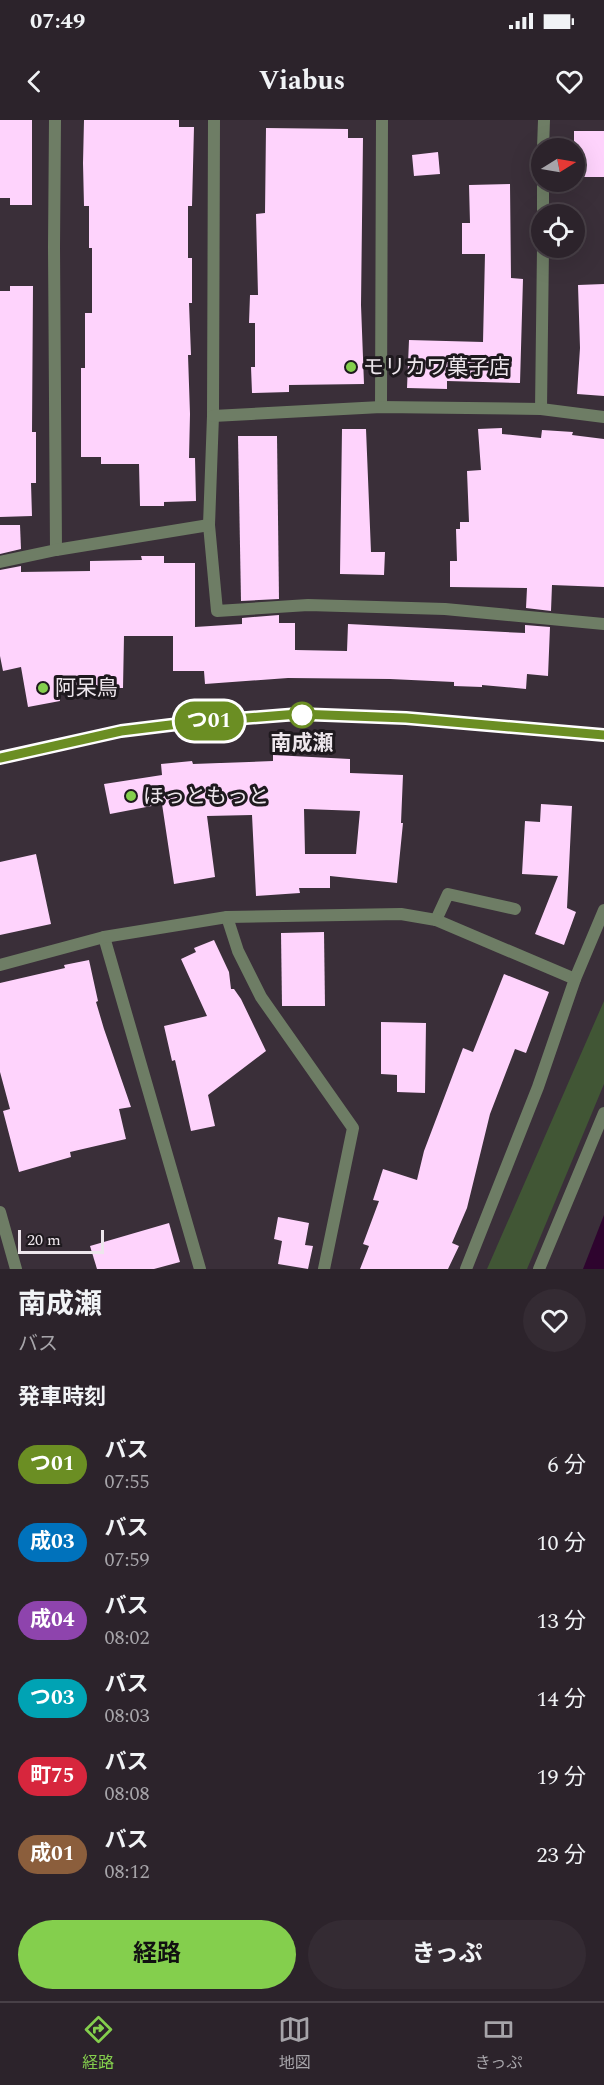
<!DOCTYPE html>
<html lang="ja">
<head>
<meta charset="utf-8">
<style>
  body { margin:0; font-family:Spectral,"Noto Sans JP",serif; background:#342b33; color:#f1f3f6; height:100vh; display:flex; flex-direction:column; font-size:22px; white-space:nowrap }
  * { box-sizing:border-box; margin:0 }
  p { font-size:20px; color:#a6a4a9 }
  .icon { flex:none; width:33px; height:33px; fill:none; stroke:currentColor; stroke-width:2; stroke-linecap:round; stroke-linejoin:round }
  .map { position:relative; height:1149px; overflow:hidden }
  .side { display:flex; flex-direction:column; background:#2c232b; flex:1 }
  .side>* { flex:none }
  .badge { padding:0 12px; border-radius:20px; font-size:21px; line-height:39px }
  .needle { width:39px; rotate:79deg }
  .tools { position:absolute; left:531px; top:18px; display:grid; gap:12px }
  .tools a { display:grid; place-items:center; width:54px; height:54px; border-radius:50%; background:#2c232b; box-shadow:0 6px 24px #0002,0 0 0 2px #484047; font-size:30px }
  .scale { position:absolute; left:18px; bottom:15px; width:86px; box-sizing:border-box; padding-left:6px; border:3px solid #ede6ec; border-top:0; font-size:16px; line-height:21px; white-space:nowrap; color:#ede6ec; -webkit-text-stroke:4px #1e191e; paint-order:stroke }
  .map>.badge { position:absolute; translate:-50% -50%; box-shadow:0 0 0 3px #fff }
  h2 { padding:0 18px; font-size:22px; line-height:54px }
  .round { display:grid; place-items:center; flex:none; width:63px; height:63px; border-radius:32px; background:#342b33 }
  .overview { display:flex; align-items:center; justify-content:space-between; height:102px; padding:0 18px }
  h1 { font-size:28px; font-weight:700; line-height:45px }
  .primary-button { display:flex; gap:12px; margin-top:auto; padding:12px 18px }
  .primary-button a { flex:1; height:69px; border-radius:36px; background:#84cf4d; color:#111; font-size:24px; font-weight:700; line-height:69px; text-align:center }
  .primary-button a+a { background:#342b33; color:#f1f3f6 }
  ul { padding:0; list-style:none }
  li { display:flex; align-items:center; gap:18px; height:78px; padding:0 18px }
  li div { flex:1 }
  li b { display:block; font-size:22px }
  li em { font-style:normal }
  li .badge { min-width:66px; font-weight:700; text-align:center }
  .status { display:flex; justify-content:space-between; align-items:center; height:42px; padding:0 30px; background:#2c232b; direction:ltr }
  .status svg { height:16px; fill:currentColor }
  header { display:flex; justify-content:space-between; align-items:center; height:78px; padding:0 18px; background:#2c232b; font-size:27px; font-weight:700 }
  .tab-bar { display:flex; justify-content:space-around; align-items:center; height:84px; border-top:2px solid #484047; background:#2c232b; font-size:16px; color:#a6a4a9 }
  .tab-bar a { display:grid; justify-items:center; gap:3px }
  .tab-bar .selected { color:#84cf4d }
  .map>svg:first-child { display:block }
  .green { fill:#415635 }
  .water { fill:#2e042e }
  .building { fill:#fed3fc; fill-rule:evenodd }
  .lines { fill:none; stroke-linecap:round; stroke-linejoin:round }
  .service { stroke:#6e7d65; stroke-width:12 }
  .minor { stroke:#6e7d65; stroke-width:12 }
  .tertiary { stroke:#6e7d65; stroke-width:12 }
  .line-casing { stroke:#fff; stroke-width:14 }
  .line { stroke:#6b8e23; stroke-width:9 }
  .poi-dot { fill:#84cf4d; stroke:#1e191e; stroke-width:2 }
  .stop-dot { fill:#fff; stroke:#6b8e23; stroke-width:3 }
  .labels { text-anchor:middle; stroke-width:6; stroke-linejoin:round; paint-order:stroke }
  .poi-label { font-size:21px; fill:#ede6ec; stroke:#1e191e; text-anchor:start }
  .stop-label { font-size:21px; font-weight:bold; fill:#ede6ec; stroke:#1e191e }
</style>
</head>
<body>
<div class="status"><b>07:49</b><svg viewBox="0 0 49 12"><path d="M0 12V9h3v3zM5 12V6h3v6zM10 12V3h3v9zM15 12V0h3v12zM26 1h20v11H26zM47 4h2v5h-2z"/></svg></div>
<header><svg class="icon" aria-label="back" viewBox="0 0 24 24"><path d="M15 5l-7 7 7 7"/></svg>Viabus<svg class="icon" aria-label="heart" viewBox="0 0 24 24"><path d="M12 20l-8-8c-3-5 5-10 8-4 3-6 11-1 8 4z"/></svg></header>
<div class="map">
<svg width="604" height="1149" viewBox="0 0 604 1149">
  <rect width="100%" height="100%" fill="#3a2f39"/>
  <polygon class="green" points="604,881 604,964 527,1149 487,1149"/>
  <polygon class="water" points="604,1095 604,1149 583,1149"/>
  <g class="building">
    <polygon points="0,0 32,0 32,85 10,85 10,78 0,78"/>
    <polygon points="84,0 179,0 179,7 194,7 192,86 188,86 188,138 192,138 192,183 189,183 191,235 188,235 190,294 189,338 195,338 196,381 164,382 164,386 140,386 139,344 101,344 101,337 81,337 81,248 85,248 85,193 92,193 92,128 89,128 89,86 84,86 83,43"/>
    <polygon points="266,8 348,9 348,18 363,18 361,185 364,264 289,265 289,272 252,273 251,247 255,247 255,203 249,203 250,175 258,175 256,94 265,93"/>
    <rect x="574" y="11" width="30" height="46"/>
    <polygon points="438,32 440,54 414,56 412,35"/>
    <polygon points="510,64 511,158 523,159 520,263 447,261 447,269 407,268 409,220 483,222 485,134 462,134 462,103 470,103 469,65"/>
    <polygon points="604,164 604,276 577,274 580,228 578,165"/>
    <polygon points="10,166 33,166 32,312 36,312 36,363 31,363 32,396 0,397 0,171 10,171"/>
    <polygon points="502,308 502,314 541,318 542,310 573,312 572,315 604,319 604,467 552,465 551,491 526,488 527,468 450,467 450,441 457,441 456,409 460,409 460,402 469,402 467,351 481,350 478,309"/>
    <polygon points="342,309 366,309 371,432 385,432 384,455 340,454"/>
    <polygon points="238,316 277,316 279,479 241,481"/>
    <polygon points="0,405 20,405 21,429 0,434"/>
    <polygon points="141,436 164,436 164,443 195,443 195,507 242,504 242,498 279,495 279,503 295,503 295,530 347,531 348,504 525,513 525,505 550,507 548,556 527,554 526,569 482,565 482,567 454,566 454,562 390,559 288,558 205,564 204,551 173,551 173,516 124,516 123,568 58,568 60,581 28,587 21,547 3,551 0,536 0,450 21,446 21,452 90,451 90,441 142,440"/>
    <path d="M273,635l77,4v14l53,2 -2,48h2l-6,60 -67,-7v12h-31l1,5 -44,3 -4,-81 -45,1 8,61 -41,7 -12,-80 -52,10 -6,-30 58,-9 -1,-11 31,-3 1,3 80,-3zM304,689l56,2 -4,43h-51z"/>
    <polygon points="541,684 572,686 567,788 576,792 564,825 535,814 558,756 522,754 525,701 540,702"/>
    <polygon points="36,734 51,804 0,815 0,742"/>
    <polygon points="324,812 325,886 282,886 281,813"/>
    <polygon points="214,820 229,852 231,869 234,869 241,879 266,931 208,975 215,1006 191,1011 175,940 172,941 164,906 207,896 181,839 196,832 194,828"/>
    <polygon points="89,840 98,881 96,882 104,909 131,987 119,989 126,1019 70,1032 71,1037 19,1052 3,991 10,989 0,952 0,863 65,848 64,845"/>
    <polygon points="504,854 549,872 526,933 515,929 490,994 467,1088 452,1123 459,1126 448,1149 360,1149 369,1126 363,1124 379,1081 373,1080 383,1049 417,1060 424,1031 463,928 473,932"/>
    <polygon points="381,902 426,903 425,973 397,972 397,955 381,954"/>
    <polygon points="278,1097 309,1103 305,1125 313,1126 308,1149 278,1144 282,1121 274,1119"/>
    <polygon points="169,1103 180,1142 154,1149 97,1149 90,1126"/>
  </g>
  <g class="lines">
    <polyline class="service" points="436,800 448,774 515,789"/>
    <g class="minor">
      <polyline points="55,0 54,127 56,430"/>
      <polyline points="214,0 213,296 209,405 217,491 308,485 445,489 604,504"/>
      <polyline points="543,28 544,0"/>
      <polyline points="543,94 543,62"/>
      <polyline points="381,287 382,0"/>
      <polyline points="541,289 543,128"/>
      <polyline points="213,296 381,287 541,289 604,297"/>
      <polyline points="0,442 56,430 209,405"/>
      <polyline points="227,797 238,831 261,877 353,1008 324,1149"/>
      <polyline points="104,817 200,1149"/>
      <polyline points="0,845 104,817 227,797 401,794 436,800 575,859"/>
      <polyline points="466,1149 538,967 575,859 604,790"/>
      <polyline points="539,1149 604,993"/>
    </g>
    <g class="tertiary">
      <polyline points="0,638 121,611 194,602 298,594 406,598 604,615"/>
      <polyline points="0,1092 16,1149"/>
    </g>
  </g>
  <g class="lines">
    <defs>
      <polyline id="line" points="0,638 121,611 195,602 298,594 406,598 604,615"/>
    </defs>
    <use href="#line" class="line-casing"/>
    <use href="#line" class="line"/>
  </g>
  <g class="poi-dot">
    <circle cx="351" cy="247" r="6"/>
    <circle cx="43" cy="568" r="6"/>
    <circle cx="131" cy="676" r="6"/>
  </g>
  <circle class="stop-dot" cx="302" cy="595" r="12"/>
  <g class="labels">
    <g class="poi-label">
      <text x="363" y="254">モリカワ菓子店</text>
      <text x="55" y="575">阿呆鳥</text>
      <text x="143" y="683">ほっともっと</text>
    </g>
    <g class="stop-label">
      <text x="302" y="630">南成瀬</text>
    </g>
  </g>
</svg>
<div class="tools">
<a><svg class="needle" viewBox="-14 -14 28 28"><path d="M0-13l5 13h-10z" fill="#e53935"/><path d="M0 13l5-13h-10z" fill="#a6a4a9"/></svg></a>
<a><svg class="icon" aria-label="locate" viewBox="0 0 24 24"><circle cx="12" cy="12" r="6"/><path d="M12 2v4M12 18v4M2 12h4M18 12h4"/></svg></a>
</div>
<div class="scale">20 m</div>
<b class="badge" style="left:209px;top:601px;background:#6b8e23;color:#fff">つ01</b>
</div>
<section class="side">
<div class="overview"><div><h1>南成瀬</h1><p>バス</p></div><a class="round"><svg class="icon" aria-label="heart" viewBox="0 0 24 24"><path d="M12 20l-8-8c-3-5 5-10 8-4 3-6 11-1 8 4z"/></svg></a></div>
<h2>発車時刻</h2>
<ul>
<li><span class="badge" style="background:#6b8e23;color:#fff">つ01</span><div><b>バス</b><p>07:55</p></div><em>6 分</em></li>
<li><span class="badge" style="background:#0072bc;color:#fff">成03</span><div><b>バス</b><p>07:59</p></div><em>10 分</em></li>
<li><span class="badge" style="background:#8e44ad;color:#fff">成04</span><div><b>バス</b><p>08:02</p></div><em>13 分</em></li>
<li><span class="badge" style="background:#00a3b4;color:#fff">つ03</span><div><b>バス</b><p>08:03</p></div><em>14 分</em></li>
<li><span class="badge" style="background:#d7263d;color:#fff">町75</span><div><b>バス</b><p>08:08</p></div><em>19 分</em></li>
<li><span class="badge" style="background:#8b5e3c;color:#fff">成01</span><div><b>バス</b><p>08:12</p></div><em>23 分</em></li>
</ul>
<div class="primary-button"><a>経路</a><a>きっぷ</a></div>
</section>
<nav class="tab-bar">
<a class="selected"><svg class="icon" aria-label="directions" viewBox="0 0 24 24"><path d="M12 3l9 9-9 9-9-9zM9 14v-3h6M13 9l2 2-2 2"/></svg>経路</a>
<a><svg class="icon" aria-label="map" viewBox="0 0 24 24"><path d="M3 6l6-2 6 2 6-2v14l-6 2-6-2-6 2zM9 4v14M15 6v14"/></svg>地図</a>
<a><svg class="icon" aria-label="tickets" viewBox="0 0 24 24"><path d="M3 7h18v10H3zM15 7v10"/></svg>きっぷ</a>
</nav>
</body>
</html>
